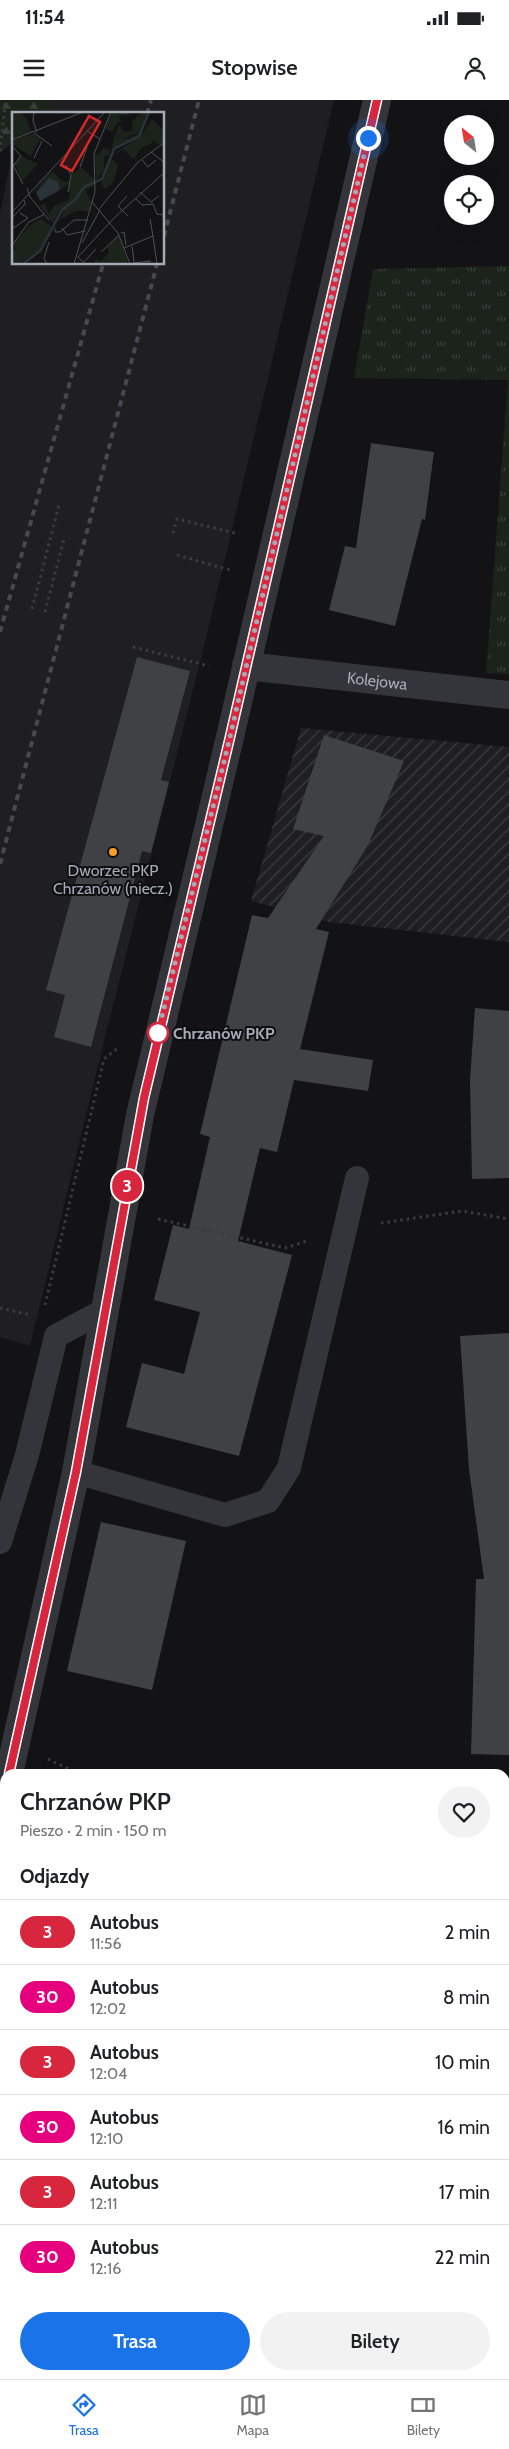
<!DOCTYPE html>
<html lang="pl">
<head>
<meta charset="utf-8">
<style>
  body { margin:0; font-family:Cabin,sans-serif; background:#f2f2f2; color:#202124; height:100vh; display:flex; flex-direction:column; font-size:19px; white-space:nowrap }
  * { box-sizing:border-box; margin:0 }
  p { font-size:16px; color:#757577 }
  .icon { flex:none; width:28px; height:28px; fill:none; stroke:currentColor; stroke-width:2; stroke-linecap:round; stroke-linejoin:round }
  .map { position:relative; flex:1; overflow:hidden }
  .side { position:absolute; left:0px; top:1669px; width:510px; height:611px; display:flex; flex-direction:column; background:#fff; border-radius:15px 15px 0 0; box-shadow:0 5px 20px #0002 }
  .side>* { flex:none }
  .badge { padding:0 10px; border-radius:16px; font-size:18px; line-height:32px }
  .needle { width:32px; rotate:330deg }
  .controls { position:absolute; left:444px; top:15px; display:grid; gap:10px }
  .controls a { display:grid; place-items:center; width:50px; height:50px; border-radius:50%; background:#fff; box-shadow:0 5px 20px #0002; font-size:25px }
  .you { position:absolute; width:25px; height:25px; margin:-12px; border:4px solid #fff; border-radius:50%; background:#1a73e8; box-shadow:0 0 0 8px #1a73e833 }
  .map>.badge { position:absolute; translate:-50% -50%; box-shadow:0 0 0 2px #fff }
  h2 { padding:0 20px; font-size:19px; line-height:45px }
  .round { display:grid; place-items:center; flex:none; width:52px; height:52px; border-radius:26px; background:#f2f2f2 }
  .headline { display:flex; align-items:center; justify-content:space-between; height:85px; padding:0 20px }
  h1 { font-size:24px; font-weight:600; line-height:38px }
  .action { display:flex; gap:10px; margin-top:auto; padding:10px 20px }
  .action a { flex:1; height:58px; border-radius:30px; background:#1a73e8; color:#fff; font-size:20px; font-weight:600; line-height:58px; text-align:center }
  .action a+a { background:#f2f2f2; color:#202124 }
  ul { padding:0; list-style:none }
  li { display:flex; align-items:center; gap:15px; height:65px; padding:0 20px; border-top:1px solid #e0e0e0 }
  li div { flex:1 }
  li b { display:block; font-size:19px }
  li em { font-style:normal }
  li .badge { min-width:55px; font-weight:700; text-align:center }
  .status { display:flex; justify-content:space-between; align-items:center; height:35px; padding:0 25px; background:#fff; direction:ltr }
  .status svg { height:14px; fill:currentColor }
  header { display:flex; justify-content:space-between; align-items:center; height:65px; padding:0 20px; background:#fff; font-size:22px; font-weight:600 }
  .tab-bar { display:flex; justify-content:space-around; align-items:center; height:70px; border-top:1px solid #e0e0e0; background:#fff; font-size:14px; color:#757577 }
  .tab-bar a { display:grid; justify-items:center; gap:2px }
  .tab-bar .on { color:#1a73e8 }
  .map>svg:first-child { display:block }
  .built { fill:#1f1f22 }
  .industrial { fill:url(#industrial-furrows) }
  .grass { fill:url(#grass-tufts) }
  .forest { fill:url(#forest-firs) }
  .building { fill:#3f4145 }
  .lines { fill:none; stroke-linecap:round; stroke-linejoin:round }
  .path { stroke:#3a3c41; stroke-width:3; stroke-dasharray:2.5 4; stroke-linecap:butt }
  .service { stroke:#34353a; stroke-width:24 }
  .minor { stroke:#34353a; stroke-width:28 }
  .rail { stroke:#47494f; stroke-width:4; stroke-dasharray:6 5; stroke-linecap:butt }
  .line-casing { stroke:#fff; stroke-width:11 }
  .line { stroke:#d7263d; stroke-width:8 }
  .walk { stroke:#a4abb6; stroke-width:5; stroke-dasharray:0 9 }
  .poi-dot { fill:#f79e28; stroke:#0e0e10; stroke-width:2 }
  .stop-dot { fill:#fff; stroke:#d7263d; stroke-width:2.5 }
  .labels { text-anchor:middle; stroke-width:4; stroke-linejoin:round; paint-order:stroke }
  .street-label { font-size:16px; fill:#a4abb6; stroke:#0e0e10 }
  .poi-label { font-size:16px; fill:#a4abb6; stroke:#0e0e10 }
  .stop-label { font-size:16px; font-weight:bold; fill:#a4abb6; stroke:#0e0e10; text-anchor:start }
  .inset-river { fill:none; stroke:#293339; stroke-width:2.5 }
  .inset-road { fill:none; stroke:#4d5055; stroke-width:1 }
  .view { fill:#d62828; fill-opacity:0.15; stroke:#d62828; stroke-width:2.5 }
  .inset-edge { fill:none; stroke:#a4abb6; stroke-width:2.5 }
</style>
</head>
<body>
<div class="status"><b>11:54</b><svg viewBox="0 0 49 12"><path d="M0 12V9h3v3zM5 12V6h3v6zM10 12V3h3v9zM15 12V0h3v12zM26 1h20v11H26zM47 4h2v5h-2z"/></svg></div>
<header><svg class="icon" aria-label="menu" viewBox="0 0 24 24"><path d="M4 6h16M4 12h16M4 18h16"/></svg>Stopwise<svg class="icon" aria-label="person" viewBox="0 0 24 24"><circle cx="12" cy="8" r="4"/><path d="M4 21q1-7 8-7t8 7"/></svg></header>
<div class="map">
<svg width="509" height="2279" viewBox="0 0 509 2279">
  <defs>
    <pattern id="industrial-furrows" width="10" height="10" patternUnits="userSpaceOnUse" patternTransform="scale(1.25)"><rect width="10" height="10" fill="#1f1f22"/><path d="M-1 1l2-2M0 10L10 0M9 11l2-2" fill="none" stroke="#3d3d40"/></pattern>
    <pattern id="grass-tufts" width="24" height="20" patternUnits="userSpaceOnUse" patternTransform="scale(1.25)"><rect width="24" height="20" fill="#1b231b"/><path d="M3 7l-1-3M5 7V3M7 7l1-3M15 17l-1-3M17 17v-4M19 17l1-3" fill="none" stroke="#39403a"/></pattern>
    <pattern id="forest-firs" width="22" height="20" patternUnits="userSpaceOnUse" patternTransform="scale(1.25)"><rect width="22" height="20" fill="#1b231b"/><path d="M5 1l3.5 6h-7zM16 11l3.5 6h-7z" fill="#39403a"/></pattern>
  </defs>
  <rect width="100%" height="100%" fill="#131315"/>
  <polygon class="built" points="18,0 334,0 204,547 102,949 30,1246 0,1237 0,113 14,45 14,164 164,164 164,14 18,14"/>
  <g class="industrial">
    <polygon points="301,628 509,647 509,842 329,822 251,801"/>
    <polygon points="0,2123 5,2124 5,2275 280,2275 286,2279 0,2279"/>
  </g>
  <polygon class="grass" points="509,166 509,574 486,573 508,280 354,278 373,169"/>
  <polygon class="forest" points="0,0 54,0 53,6 44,14 14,14 14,41 0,53"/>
  <g class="building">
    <polygon points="371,343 434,352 425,420 422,419 395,526 329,510 345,446 356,448"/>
    <polygon points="137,557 190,571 161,680 169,682 151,753 142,751 91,947 54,937 65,895 46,890"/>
    <polygon points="324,635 404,661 368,745 316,829 329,832 300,949 373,960 368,991 294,980 277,1052 260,1048 238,1141 292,1155 239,1356 126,1327 142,1263 184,1274 200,1212 154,1200 173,1125 189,1129 210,1037 200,1034 252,815 268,818 324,736 293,729"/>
    <polygon points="475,908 509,911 509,1078 472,1079 470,980"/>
    <polygon points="509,1233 509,1655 471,1654 476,1479 484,1479 469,1369 460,1236"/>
    <polygon points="101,1422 186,1441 152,1590 67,1571"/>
  </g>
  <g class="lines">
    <g class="path">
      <polyline points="0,51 5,4 3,0"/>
      <polyline points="173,433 177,419 239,434"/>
      <polyline points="177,455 230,470"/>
      <polyline points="32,509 59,405"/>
      <polyline points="45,512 64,439"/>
      <polyline points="133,547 209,566"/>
      <polyline points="158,1119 285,1148 307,1141"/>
      <polyline points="381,1123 462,1111 509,1119"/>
      <polyline points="45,1205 104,959 119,947"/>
      <polyline points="0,1208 31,1215"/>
      <polyline points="48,1659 79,1674"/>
    </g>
    <g class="service">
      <polyline points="76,1372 225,1415 268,1401 289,1368 357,1078"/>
      <polyline points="0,1442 27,1355 56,1236 105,1210"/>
    </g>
    <g class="minor">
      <path id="s1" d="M246,566l263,29"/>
      <polyline points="9,1674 76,1372 140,1015 230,637 377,0"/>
      <polyline points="0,1715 5,1693"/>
      <polyline points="0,2093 5,2094"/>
      <polyline points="318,2275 324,2279"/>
    </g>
    <g class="rail">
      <polyline points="147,14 151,0"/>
      <polyline points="164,136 199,0"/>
      <polyline points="0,532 103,164"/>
      <polyline points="0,764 157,164"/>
    </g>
  </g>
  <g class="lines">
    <defs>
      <polyline id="line" points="9,1674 76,1372 144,998 230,637 377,0"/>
    </defs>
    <use href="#line" class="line-casing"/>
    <use href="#line" class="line"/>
    <polyline class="walk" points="158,933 230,637 368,38"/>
  </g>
  <circle class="poi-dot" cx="113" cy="752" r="5"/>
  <circle class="stop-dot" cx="158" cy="933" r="10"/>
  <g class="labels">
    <g class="street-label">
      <text dy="6" stroke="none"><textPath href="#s1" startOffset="132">Kolejowa</textPath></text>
    </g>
    <g class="poi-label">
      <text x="113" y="776">Dworzec PKP<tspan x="113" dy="18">Chrzanów (niecz.)</tspan></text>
    </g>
    <g class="stop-label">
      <text x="173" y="939">Chrzanów PKP</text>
    </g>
  </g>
  <g transform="translate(12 12)">
    <rect width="152" height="152" fill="#131315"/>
    <path d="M131,0h5l-10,21 -5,-3 -1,-9zM127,22l-3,4 -25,12 -2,5 -5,1v14l-8,10 -1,-26 4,1 4,-7 8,2 4,-14 11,3zM130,22l11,5 -2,5 -10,4 -7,11 -11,-9 -10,5zM99,46l7,7 -1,6 -5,13 -7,5 -4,-6zM69,55l13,12 1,6 -9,5 5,12 -2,9h-14l-15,9 -3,6 6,-14 -3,-3 17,-15 -5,2 -3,-4 2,-17zM107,123l9,29h-36l5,-5 3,3 9,-9 -2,-6zM4,136l7,8 -5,8h-6v-12z" fill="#1b231b"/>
    <path d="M107,13l6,7 8,-2 5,3 -12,5 -7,-1 -4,-2zM9,44l17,8 -16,17 -7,-17zM38,60l5,1 7,8 8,1 -1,2 -25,16 16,-10 -5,-11 -9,2 -16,14zM65,81l-4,8 -13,8 -7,14 -13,-17 5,-3 4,11 5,-8 14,-6 2,-6z" fill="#1b231b"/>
    <path d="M100,0h16v3h-8l-1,4 5,2 -6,1 -6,10 -7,-3z" fill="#1b231b"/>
    <path d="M0,0h7l7,6 6,14 -20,7zM140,7l11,10 1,13 -4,3 -18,-11zM21,22l7,5 -9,17 -19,-12v-3zM28,107l13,8 -15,26 -20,11 5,-8 -10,-11 15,-18z" fill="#1b231b"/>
    <path d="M37,66l9,3 2,9 -20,11 -4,-9z" fill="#293339"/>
    <path class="inset-river" d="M11,152l17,-13 22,-41 14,-11 8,-12 18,-8 12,-30 25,-13 10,-24"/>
    <path class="inset-road" d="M22,0l-1,9 4,11M75,19l13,8M22,21l18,13M0,28l71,-28M0,34l9,10 -9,12M139,40l14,11M22,46l8,-17M130,48l6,7 8,-7M54,53l5,10 -3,17M2,55l9,17M68,55l7,-20M15,76l3,9 19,23M128,80l11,10 8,-6M115,84l-9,10 10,10M123,86l7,7 11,-1 4,10 8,1M80,90l26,31 12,31M87,97l39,-47 27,-20M0,100l93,-100M0,106l13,-14 -1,-4M138,107l3,17M43,116v4h5l14,-12h14M50,116l5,7 18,-4M0,117l16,-11 -8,-5M109,121l3,-1 2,13M70,131l18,-33M1,132l16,-22 16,-8M120,134l2,16M112,136l29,-12 4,28M89,140l18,-17M71,150l-5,-5 36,-39 51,-46M71,151l13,-14M121,151l18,-2M35,152l-3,-6 5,-16M62,152l21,-72 -1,-38 17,-42"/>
    <path class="view" d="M77,4l11,6 -28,49 -11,-6z"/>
    <rect width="152" height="152" class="inset-edge"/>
  </g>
</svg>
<div class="controls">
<a><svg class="needle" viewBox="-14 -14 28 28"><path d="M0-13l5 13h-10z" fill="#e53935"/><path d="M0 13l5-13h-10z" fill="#757577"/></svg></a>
<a><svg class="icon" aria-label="locate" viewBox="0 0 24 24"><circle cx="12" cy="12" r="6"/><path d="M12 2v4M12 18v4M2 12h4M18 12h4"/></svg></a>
</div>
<div class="you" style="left:368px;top:38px"></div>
<b class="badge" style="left:127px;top:1086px;background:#d7263d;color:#fff">3</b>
<section class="side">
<div class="headline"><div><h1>Chrzanów PKP</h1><p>Pieszo · 2 min · 150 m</p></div><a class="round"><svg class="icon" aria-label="heart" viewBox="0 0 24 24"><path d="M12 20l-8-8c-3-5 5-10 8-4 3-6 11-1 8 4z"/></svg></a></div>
<h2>Odjazdy</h2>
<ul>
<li><span class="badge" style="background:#d7263d;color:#fff">3</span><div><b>Autobus</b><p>11:56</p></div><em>2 min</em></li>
<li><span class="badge" style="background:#e6007e;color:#fff">30</span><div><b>Autobus</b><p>12:02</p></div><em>8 min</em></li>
<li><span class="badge" style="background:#d7263d;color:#fff">3</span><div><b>Autobus</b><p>12:04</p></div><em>10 min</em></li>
<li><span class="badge" style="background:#e6007e;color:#fff">30</span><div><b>Autobus</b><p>12:10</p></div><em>16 min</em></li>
<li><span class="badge" style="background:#d7263d;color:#fff">3</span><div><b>Autobus</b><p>12:11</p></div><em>17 min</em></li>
<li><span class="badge" style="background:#e6007e;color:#fff">30</span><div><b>Autobus</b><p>12:16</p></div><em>22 min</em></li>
</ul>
<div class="action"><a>Trasa</a><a>Bilety</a></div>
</section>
</div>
<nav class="tab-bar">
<a class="on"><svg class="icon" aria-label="directions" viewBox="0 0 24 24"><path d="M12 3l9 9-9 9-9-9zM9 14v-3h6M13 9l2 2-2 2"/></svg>Trasa</a>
<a><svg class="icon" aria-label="map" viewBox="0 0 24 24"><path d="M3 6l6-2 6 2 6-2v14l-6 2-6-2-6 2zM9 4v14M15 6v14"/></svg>Mapa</a>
<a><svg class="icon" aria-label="tickets" viewBox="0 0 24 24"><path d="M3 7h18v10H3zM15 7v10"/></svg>Bilety</a>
</nav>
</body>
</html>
